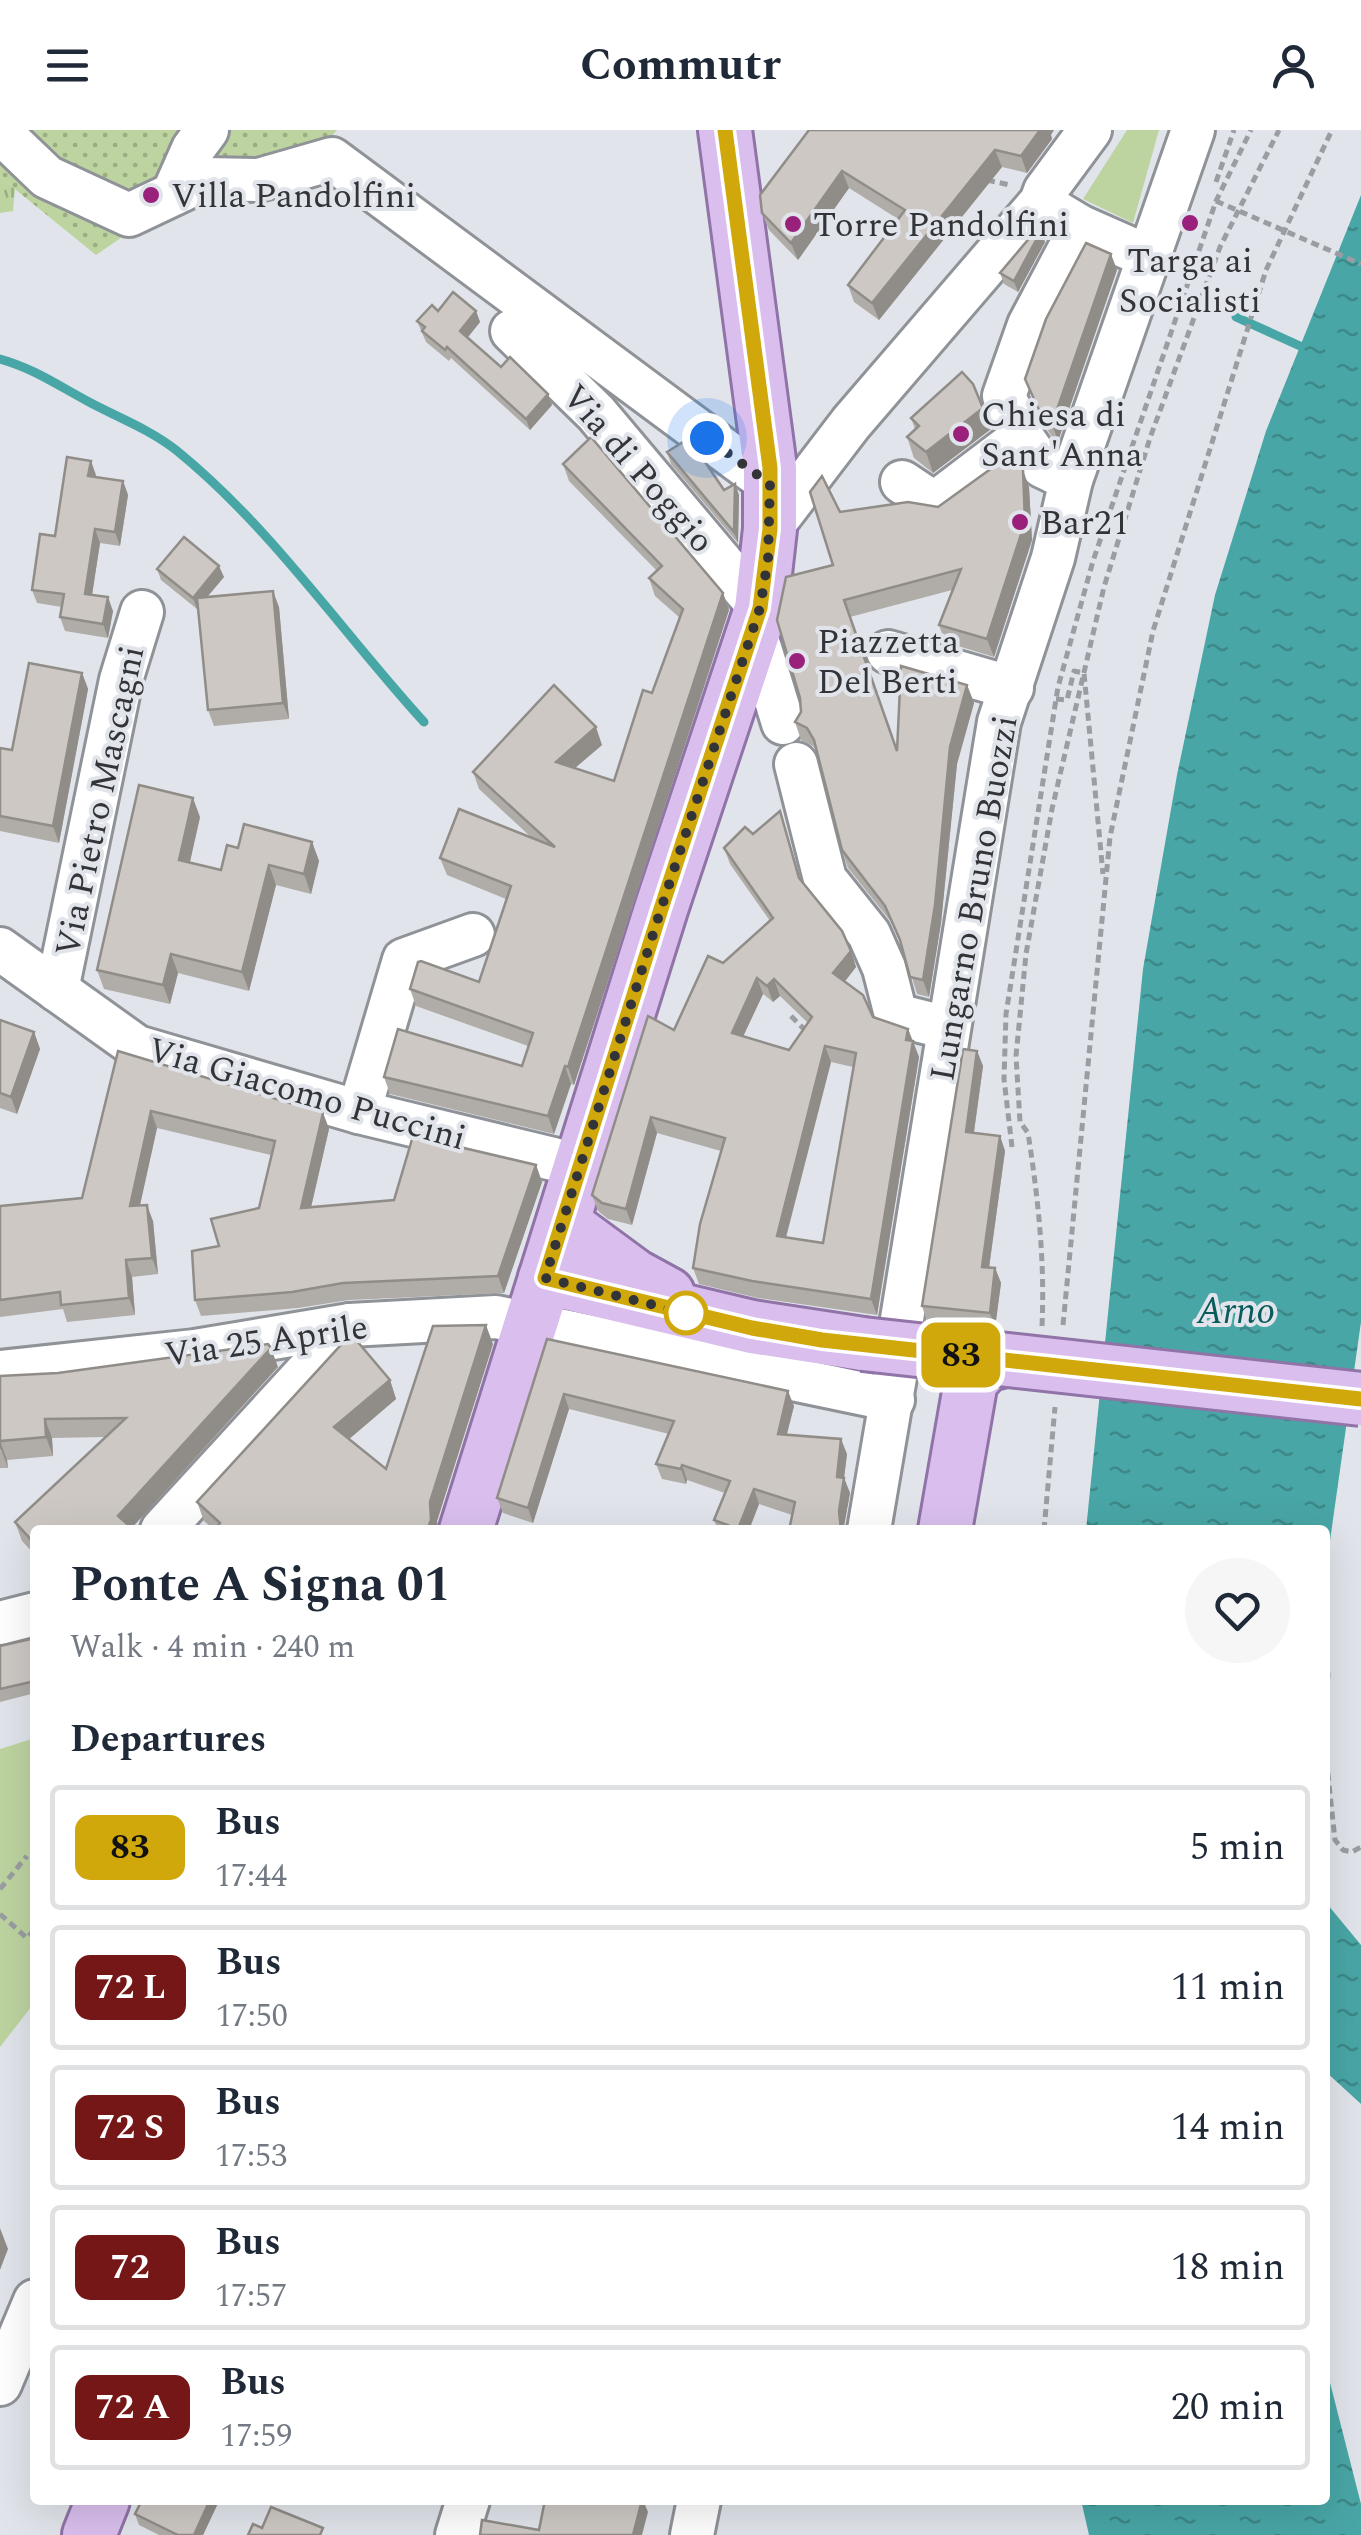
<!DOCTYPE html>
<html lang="en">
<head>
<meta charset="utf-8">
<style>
  body { margin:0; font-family:Spectral,serif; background:#f6f6f7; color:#1f2937; height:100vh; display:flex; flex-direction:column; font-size:38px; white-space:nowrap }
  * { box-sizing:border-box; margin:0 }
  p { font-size:32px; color:#747a83 }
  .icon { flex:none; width:55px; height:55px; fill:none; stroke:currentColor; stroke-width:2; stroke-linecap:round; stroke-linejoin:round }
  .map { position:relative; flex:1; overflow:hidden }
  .details { position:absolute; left:30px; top:1395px; width:1300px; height:980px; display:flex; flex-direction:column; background:#fff; border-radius:10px; box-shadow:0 10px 40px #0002 }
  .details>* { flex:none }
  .badge { padding:0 20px; border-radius:15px; font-size:35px; line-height:65px }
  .you { position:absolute; width:50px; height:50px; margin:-25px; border:8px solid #fff; border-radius:50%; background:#1a73e8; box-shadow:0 0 0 15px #1a73e833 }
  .map>.badge { position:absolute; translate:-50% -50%; box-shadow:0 0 0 5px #fff }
  h2 { padding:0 40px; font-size:38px; line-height:90px }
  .round { display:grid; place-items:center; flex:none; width:105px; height:105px; border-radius:52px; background:#f6f6f7 }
  .overview { display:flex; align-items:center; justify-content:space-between; height:170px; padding:0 40px }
  h1 { font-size:48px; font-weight:700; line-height:75px }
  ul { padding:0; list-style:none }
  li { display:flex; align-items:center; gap:30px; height:125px; margin:0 20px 15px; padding:0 20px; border:5px solid #e0e1e3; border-radius:10px }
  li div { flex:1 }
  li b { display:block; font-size:38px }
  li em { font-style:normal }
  li .badge { min-width:110px; font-weight:700; text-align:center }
  header { display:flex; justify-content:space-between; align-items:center; height:130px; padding:0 40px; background:#fff; font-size:45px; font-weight:700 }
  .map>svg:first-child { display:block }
  .grass { fill:url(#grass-tufts) }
  .park { fill:#bdd4a0 }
  .garden { fill:url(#garden-dots) }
  .water { fill:url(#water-ripples) }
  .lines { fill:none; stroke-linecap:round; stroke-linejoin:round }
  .stream { stroke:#49a6a6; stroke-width:9 }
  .minor-casing { stroke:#8f9398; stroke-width:48 }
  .major-casing { stroke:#9073a7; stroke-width:58 }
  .path { stroke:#9a9da1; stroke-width:5; stroke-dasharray:8 5; stroke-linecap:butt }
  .minor { stroke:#fff; stroke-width:42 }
  .major { stroke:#dabfee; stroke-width:52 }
  .major-bridge-casing { stroke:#9073a7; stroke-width:58; stroke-linecap:butt }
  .path-bridge { stroke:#9a9da1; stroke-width:5; stroke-dasharray:8 5; stroke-linecap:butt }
  .major-bridge { stroke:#dabfee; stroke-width:52 }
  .wall { fill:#b0aca8; fill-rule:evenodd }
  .shaded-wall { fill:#908c88 }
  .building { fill:#cdc8c3; stroke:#908c88; stroke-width:2.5; fill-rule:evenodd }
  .line-casing { stroke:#fff; stroke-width:22 }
  .line { stroke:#d0a80b; stroke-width:15 }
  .walk { stroke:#333437; stroke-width:10; stroke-dasharray:0 18 }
  .poi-dot { fill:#99217c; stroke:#e1e5eb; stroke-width:4 }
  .stop-dot { fill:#fff; stroke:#d0a80b; stroke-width:5 }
  .labels { text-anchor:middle; stroke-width:8; stroke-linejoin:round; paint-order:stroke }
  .poi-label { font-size:35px; fill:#333437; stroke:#e1e5eb; text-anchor:start }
  .street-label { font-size:35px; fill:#333437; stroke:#e1e5eb }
  .water-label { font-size:38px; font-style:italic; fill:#095c5c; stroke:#e1e5eb }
</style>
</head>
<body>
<header><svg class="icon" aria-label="menu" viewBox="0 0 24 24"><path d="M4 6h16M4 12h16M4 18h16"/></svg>Commutr<svg class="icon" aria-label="person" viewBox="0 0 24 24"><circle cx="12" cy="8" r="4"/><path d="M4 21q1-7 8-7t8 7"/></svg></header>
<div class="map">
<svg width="1361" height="2405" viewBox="0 0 1361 2405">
  <defs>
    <pattern id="grass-tufts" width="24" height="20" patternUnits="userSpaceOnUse" patternTransform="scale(2.5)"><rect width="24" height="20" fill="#bdd4a0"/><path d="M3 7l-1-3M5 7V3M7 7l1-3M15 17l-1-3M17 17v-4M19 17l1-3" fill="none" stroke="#9aad83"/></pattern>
    <pattern id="garden-dots" width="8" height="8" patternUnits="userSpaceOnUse" patternTransform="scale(2.5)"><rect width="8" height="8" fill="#bdd4a0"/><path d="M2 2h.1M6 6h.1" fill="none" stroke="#9aad83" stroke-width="1.8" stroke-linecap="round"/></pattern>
    <pattern id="water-ripples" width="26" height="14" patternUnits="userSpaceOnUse" patternTransform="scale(2.5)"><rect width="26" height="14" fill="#49a6a6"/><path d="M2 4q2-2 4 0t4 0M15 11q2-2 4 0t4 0" fill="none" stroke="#3d8888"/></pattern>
  </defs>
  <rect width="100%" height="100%" fill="#e1e5eb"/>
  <polygon class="grass" points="0,47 15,59 13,81 0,83"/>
  <g class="park">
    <polygon points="1127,0 1159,0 1133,93 1083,69"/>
    <polygon points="35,1608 35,1872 0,1917 0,1619"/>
  </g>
  <polygon class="garden" points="0,0 337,0 275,71 173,72 96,125 0,47"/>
  <g class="water">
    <polygon points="1361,65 1361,1192 1325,1446 1325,1400 1086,1400 1143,839 1177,645 1215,465 1266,301"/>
    <polygon points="1325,1766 1328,1775 1361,1815 1361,1974 1325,1941"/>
    <polygon points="1325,2233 1361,2374 1361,2405 1089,2405 1081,2370 1325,2370"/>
  </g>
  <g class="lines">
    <g class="stream">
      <polyline points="1236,187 1300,216"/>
      <path d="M0,229c33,9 59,27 89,43 30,16 60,27 87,48 95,77 166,182 248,272"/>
    </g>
    <defs>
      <g id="minor">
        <polyline points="0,2 47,47 129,85 205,49 259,50 332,29 770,354"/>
        <polyline points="173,64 193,19 207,0"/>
        <polyline points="1056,82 1081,97 1149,127"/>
        <polyline points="512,201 596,283 761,479"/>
        <polyline points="1071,350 1042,336 1022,307 1004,266 1029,195 1081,97"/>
        <polyline points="902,352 926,368 939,370 1022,307"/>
        <polyline points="770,399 851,293 1041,72 1045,61 1090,0"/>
        <polyline points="755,502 783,593"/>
        <polyline points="888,522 1012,558"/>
        <polyline points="796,634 825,749 869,804 884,838 896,885 948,898"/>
        <polyline points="0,819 137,917 359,982 582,1036"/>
        <polyline points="57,860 121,550 142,482"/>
        <polyline points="359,982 404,830 473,805"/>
        <polyline points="902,1189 999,592 1053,428 1071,350 1193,0"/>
        <polyline points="0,1242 195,1221 350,1195 496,1187 893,1270"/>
        <polyline points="162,1400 350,1195"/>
        <polyline points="869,1400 895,1247"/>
        <polyline points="0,1493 35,1484"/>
        <polyline points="0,2254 35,2171"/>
        <polyline points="457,2405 468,2370"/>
        <polyline points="692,2405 699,2370"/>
      </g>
      <g id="major">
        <polyline points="563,1093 635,1146 668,1164"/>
        <polyline points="545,1148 752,1197 863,1214"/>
        <polyline points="466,1400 661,779 761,479 770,399 770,338 725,0"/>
        <polyline points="945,1400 971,1251 986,1235 1005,1230"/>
        <polyline points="89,2405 103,2370"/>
      </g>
    </defs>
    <use href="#minor" class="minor-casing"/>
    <use href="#major" class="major-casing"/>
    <g class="path">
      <polyline points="987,50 1010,55"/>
      <polyline points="1216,52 1234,0"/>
      <polyline points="1056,569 1067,570 1074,541 1084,543 1103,744"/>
      <polyline points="791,886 808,903"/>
      <polyline points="1012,1017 1004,949 1006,884 1058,557 1093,431 1216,71 1251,0"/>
      <polyline points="1063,1195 1110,707 1153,501 1266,140 1332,0"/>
      <path d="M1042,1196c3,-65 -4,-129 -14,-193l-8,-11 -4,-66 10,-102 26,-145 52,-222 46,-149 70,-191 59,-117"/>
      <polyline points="1044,1400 1055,1277"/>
      <polyline points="1325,1544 1328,1544 1325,1586"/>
      <polyline points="1325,1617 1335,1710 1343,1720 1352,1722 1361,1717"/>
      <polyline points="0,1759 27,1726"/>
      <polyline points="0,1784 27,1808 34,1800"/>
    </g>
    <use href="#minor" class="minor"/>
    <use href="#major" class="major"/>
    <defs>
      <polyline id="major-bridge" points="863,1214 1361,1269"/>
    </defs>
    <use href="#major-bridge" class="major-bridge-casing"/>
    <polyline class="path-bridge" points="1216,71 1361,134"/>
    <use href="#major-bridge" class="major-bridge"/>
  </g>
  <g class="wall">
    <polygon points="809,0 1051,5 1052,9 1027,43 1002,37 879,190 854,172 848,155 898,89 849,58 798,130 769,100 762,83"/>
    <polygon points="1041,101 1045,112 1018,162 1004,154 1000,143"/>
    <polygon points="1117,140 1058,311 1055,311 1044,295 1025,249"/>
    <polygon points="438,181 476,181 480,192 468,207 501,237 548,264 552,275 530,300 451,228 449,231 426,212 417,191"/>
    <polygon points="911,288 991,299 933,343 914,328 907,307 915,299"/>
    <polygon points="667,322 724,360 739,365 738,413 671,334"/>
    <polygon points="91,331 95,347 123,351 128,365 120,416 100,413 92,465 113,481 108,508 65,501 60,487 62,477 37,473 32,460"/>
    <polygon points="563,334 723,463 729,480 574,955 571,954 554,1004 390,964 384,947 522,936 528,916 416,876 410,859 479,852 506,769 447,745 440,728 533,709 479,659 473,642 602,615 575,638 614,651 652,563 680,488 655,466 649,448 657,441 569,351"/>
    <polygon points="1029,357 1032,410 994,527 945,512 939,495 952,460 850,487 897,621 967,555 974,573 957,634 941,793 929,867 917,864 903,818 892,793 848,738 842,720 817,622 813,616 801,610 795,592 801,582 833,435 840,382 938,377"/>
    <polygon points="157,439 224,447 207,467 279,477 289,589 214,596 208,580 198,478 197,479 161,450"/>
    <polygon points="82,543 88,559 59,713 0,701 0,618 12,620"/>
    <path d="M780,681l21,69 50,71 5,16 -11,14 28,36 35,12 11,28 -42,258 -119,-17 -59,-14 -6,-16 28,-117 -64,-18 -25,92 -24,-6 -10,-8 -6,-16 82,-165 49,-67 47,-42 -40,-57 -6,-16 29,-14zM763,864l10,8 7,-6 28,27 -19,27 -46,-13zM831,932l22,5 -30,176 -37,-5z"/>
    <polygon points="200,687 190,732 221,740 238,718 312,712 319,731 311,764 276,755 249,861 178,843 170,874 104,859 97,840"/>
    <polygon points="0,890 34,902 40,919 17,984 0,978"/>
    <polygon points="118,921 323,983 329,999 311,1077 394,1070 536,1035 542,1052 504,1163 349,1170 298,1178 201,1186 195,1170 219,1116 259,1078 271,1025 157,998 140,1075 153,1091 158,1144 132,1147 135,1185 67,1192 63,1179 0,1187 0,1076 82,1068"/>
    <polygon points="977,921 983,936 974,1002 1000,1006 1005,1021 989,1138 995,1138 1001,1153 995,1198 927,1191 922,1176"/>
    <polygon points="547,1209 794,1276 787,1304 847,1324 844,1348 850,1363 844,1396 792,1385 759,1374 749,1400 718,1400 714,1390 725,1363 687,1350 686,1354 662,1349 656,1334 669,1304 569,1279 533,1393 503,1383 497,1368"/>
    <polygon points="493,1214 437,1391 438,1400 214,1400 204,1391 197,1372 390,1250 396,1269 349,1309 386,1339"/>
    <polygon points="278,1237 35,1400 35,1425 22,1411 15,1392 106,1307 52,1308 53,1326 7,1330 8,1338 0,1338 0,1246"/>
    <polygon points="35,1508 35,1563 0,1572 0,1516"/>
    <polygon points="219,2371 203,2405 159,2405 139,2395 135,2384"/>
  </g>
  <g class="shaded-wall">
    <polygon points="1040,0 1054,0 1051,5 1052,9 1027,43 1021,26"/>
    <polygon points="995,20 1002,37 879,190 872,173"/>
    <polygon points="842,41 849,58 798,130 791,113"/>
    <polygon points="1041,101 1045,112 1018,162 1014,151"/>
    <polygon points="1111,124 1117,140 1058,311 1052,294"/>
    <polygon points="476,181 480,192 464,212 460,201"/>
    <polygon points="548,264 552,275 530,300 526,289"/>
    <polygon points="983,278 991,299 933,343 926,322"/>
    <polygon points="91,331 96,345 93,360 88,346"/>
    <polygon points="1023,340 1029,357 1032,410 994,527 987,509"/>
    <polygon points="123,351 128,365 120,416 115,402"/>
    <polygon points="735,354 739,365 738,413 734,402"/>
    <polygon points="95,399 100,413 90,478 85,464"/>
    <polygon points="219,436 224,447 197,479 193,468"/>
    <polygon points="273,461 279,477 289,589 283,573"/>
    <polygon points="723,463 729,480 574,955 568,937"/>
    <polygon points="108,467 113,481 108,508 103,494"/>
    <polygon points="82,543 88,559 59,713 53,696"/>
    <polygon points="967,555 974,573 957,634 941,793 929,867 923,850 950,617"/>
    <polygon points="596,597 602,615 562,649 556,632"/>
    <polygon points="193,668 200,687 186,749 179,730"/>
    <polygon points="312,712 319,731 311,764 304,744"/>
    <polygon points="269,735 276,755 249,861 242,842"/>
    <polygon points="851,821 856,837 839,859 833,843"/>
    <polygon points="171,824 178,843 170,874 163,855"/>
    <polygon points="757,848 763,864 737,919 732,903"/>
    <polygon points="774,849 780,866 773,872 767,856"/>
    <polygon points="908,899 919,927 877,1185 871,1169"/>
    <polygon points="34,902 40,919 17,984 11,967"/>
    <polygon points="825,916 831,932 782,1122 777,1106"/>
    <polygon points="977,921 983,936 972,1016 966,1002"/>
    <polygon points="565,936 571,954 554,1004 548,986"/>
    <polygon points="151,981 157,998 136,1093 130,1076"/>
    <polygon points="323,983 329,999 307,1095 301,1078"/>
    <polygon points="651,987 657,1003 632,1095 626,1079"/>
    <polygon points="1000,1006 1005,1021 987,1152 982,1137"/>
    <polygon points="536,1035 542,1052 504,1163 498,1146"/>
    <polygon points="147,1075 153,1091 158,1144 152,1128"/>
    <polygon points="126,1130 132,1147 135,1185 129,1168"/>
    <polygon points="995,1138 1001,1153 995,1198 990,1183"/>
    <polygon points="486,1195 493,1214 437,1391 438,1400 427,1400 430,1372"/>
    <polygon points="271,1218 278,1237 130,1400 118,1386"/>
    <polygon points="390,1250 396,1269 341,1316 334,1297"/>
    <polygon points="788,1261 794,1276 783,1319 778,1304"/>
    <polygon points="564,1264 569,1279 533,1393 528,1378"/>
    <polygon points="45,1289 52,1308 53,1326 46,1307"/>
    <polygon points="841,1309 847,1324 843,1356 844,1348 850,1363 844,1396 845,1400 841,1400 837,1347"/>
    <polygon points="0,1311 7,1330 8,1338 1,1319"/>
    <polygon points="682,1335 687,1350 686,1354 681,1339"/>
    <polygon points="754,1359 759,1374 749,1400 739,1400"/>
    <polygon points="0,2098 8,2119 0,2140"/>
    <polygon points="210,2370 219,2371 203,2405 194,2405"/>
    <polygon points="642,2370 643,2370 648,2382 642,2405 633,2405"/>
  </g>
  <g class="building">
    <polygon points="809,0 1040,0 1021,26 995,20 872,173 848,155 905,80 842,41 791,113 762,83 760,65"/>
    <polygon points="1037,99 1041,101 1014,151 1000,143"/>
    <polygon points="1086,113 1111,124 1052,294 1049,294 1038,278 1025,249 1046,189"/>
    <polygon points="453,162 476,181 460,201 501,237 510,227 548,264 526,289 447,217 445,220 422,201 425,197 417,191 432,175 438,181"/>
    <polygon points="962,242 973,254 983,278 926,322 907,307 919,296 911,288"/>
    <polygon points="591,307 723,463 568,937 565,936 548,986 384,947 398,899 522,936 533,903 410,859 418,832 421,831 479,852 511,756 440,728 459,679 555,717 473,642 554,555 596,597 556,632 614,651 643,560 652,563 683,479 649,448 662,436 563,334"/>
    <polygon points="683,312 701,326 724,360 735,354 734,402 667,322"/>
    <polygon points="1010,325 1023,340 1025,392 987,509 939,495 961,439 844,470 897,621 901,536 967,555 950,617 935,775 923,850 910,847 900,810 885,776 842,720 814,610 807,598 795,592 801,582 800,568 777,490 786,447 833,435 810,362 822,346 840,382 908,372 938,377"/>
    <polygon points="67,327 91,331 88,346 123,351 115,402 95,399 85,464 108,467 103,494 60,487 64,464 32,460 40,404 55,406"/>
    <polygon points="184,407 219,436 193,468 157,439"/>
    <polygon points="273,461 283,573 208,580 197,468"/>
    <polygon points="29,533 82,543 53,696 0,686 0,618 12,620"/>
    <polygon points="139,655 193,668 179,730 221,740 227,715 238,718 244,694 312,712 304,744 269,735 242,842 171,824 163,855 97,840"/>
    <path d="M780,681l19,67 43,53 9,20 -18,22 30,22 10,22 35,12 -2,11 7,1 -42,258 -119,-18 -59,-13 7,-44 25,-86 -74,-21 -25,92 -24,-6 -10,-8 56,-179 26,14 34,-74 15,7 50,-45 -49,-70 21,-21 8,7zM757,848l10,8 7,-7 38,38 -23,33 -57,-17zM825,916l31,7 -33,190 -46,-7z"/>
    <polygon points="0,890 34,902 11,967 0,963"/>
    <polygon points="963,919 977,921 966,1002 1000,1006 982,1137 995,1138 990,1183 922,1176"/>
    <polygon points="118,921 323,983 301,1078 394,1070 413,1006 536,1035 498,1146 343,1153 292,1162 195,1170 192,1121 219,1116 211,1089 259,1078 275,1011 151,981 130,1076 147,1075 152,1128 126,1130 129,1168 61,1175 60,1162 0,1170 0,1076 82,1068"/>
    <polygon points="486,1195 430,1372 431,1390 427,1400 296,1400 291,1398 289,1400 215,1400 220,1393 197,1372 351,1204 390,1250 334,1297 386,1339 433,1196"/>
    <polygon points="547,1209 788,1261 778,1304 841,1309 837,1347 844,1348 839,1381 841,1400 789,1400 795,1372 754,1359 738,1399 714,1390 730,1351 682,1335 681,1339 656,1334 674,1291 564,1264 528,1378 497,1368"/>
    <polygon points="268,1214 271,1218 118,1386 134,1400 35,1400 35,1414 15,1392 126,1288 45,1289 46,1307 0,1311 0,1319 0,1246 58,1243"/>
    <polygon points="35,1508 35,1551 0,1559 0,1516"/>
    <polygon points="142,2370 210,2370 194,2405 178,2405 135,2384"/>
    <polygon points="545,2370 642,2370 633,2405 480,2405 482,2390 539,2400"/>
    <polygon points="271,2377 323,2398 320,2405 248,2405 253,2394 262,2398"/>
  </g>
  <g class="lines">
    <defs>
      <polyline id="line" points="725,0 770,338 770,399 760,478 661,779 545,1148 752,1198 822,1210 1361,1269"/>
    </defs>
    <use href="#line" class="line-casing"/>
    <use href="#line" class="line"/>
    <polyline class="walk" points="686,1183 545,1148 661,779 760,478 768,429 770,354 707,308"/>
  </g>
  <g class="poi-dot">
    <circle cx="151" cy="65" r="10"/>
    <circle cx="1190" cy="93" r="10"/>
    <circle cx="793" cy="94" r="10"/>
    <circle cx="961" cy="304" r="10"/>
    <circle cx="1020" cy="392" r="10"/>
    <circle cx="797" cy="531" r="10"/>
  </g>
  <circle class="stop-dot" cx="686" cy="1183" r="20"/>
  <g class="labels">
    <g class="poi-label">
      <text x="171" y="77">Villa Pandolfini</text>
      <text x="813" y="106">Torre Pandolfini</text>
      <text x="1190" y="142" text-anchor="middle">Targa ai<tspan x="1190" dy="40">Socialisti</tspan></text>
      <text x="981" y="296">Chiesa di<tspan x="981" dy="40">Sant'Anna</tspan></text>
      <text x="1040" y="404">Bar21</text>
      <text x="817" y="523">Piazzetta<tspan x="817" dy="40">Del Berti</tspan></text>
    </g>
    <g class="street-label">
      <text transform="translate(639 338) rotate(49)" y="12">Via di Poggio</text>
      <text transform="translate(99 671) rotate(-78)" y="12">Via Pietro Mascagni</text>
      <text transform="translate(973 768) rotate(-80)" y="12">Lungarno Bruno Buozzi</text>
      <text transform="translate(307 963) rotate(16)" y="12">Via Giacomo Puccini</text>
      <text transform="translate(266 1210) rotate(-8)" y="12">Via 25 Aprile</text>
    </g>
    <g class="water-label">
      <text x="1236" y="1193">Arno</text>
    </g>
  </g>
</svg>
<div class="you" style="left:707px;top:308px"></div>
<b class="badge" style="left:961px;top:1225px;background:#d0a80b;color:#111">83</b>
<section class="details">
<div class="overview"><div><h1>Ponte A Signa 01</h1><p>Walk · 4 min · 240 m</p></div><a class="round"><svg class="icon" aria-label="heart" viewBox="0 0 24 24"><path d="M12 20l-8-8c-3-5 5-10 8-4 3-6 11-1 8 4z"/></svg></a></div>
<h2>Departures</h2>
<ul>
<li><span class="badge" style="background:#d0a80b;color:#111">83</span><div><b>Bus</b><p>17:44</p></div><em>5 min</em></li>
<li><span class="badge" style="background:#751617;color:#fff">72 L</span><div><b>Bus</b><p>17:50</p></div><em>11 min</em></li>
<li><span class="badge" style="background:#751617;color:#fff">72 S</span><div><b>Bus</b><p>17:53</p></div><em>14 min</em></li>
<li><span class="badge" style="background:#751617;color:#fff">72</span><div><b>Bus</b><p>17:57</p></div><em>18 min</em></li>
<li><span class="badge" style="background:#751617;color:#fff">72 A</span><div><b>Bus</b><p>17:59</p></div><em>20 min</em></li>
</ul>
</section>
</div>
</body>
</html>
